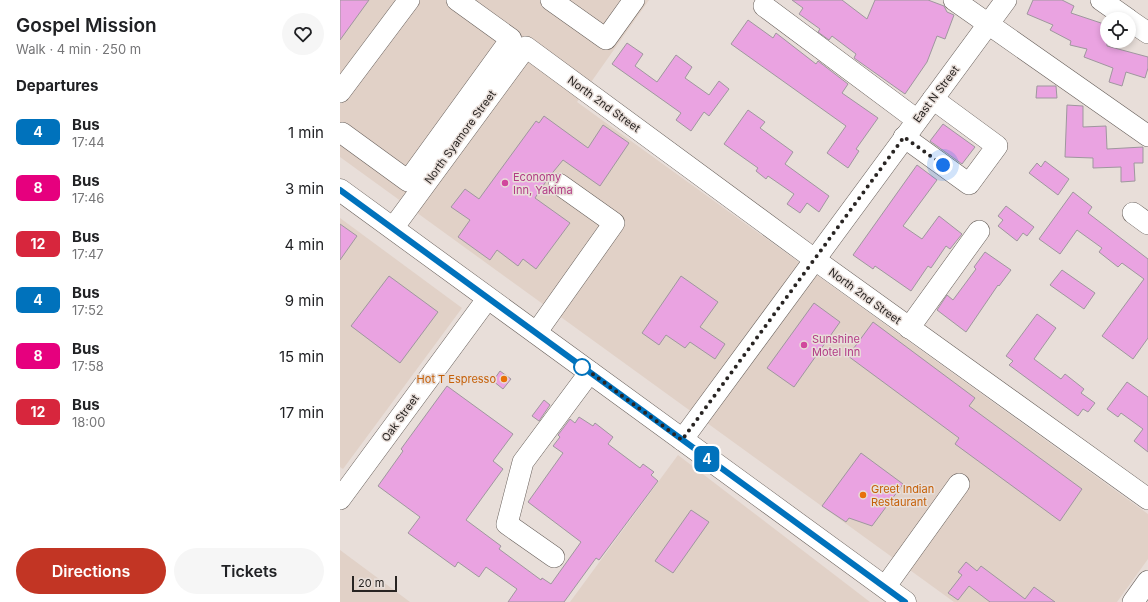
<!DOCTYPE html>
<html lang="en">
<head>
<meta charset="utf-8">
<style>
  body { margin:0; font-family:Inter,sans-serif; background:#f6f6f6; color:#202124; height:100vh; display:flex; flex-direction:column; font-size:15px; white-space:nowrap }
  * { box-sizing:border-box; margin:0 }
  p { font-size:13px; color:#757577 }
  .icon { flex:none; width:22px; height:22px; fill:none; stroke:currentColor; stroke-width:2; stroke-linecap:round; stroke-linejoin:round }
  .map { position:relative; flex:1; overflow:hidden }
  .side { display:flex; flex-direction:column; background:#fff; width:340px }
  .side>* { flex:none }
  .badge { padding:0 8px; border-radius:6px; font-size:14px; line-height:26px }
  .controls { position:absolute; left:760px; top:12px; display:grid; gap:8px }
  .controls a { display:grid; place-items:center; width:36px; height:36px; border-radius:50%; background:#fff; box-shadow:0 2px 6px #0003; font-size:20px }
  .scale { position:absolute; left:12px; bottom:10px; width:45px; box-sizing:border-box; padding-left:4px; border:2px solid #282422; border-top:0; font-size:11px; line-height:14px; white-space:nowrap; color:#282422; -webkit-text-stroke:3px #e8ded9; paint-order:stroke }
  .you { position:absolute; width:20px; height:20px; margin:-10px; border:3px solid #fff; border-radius:50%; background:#1a73e8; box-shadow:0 0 0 6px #1a73e833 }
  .map>.badge { position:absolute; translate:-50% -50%; box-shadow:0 0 0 2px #fff }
  h2 { padding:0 16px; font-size:15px; line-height:36px }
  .round { display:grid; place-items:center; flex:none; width:42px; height:42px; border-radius:21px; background:#f6f6f6 }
  .summary { display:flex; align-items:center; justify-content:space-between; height:68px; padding:0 16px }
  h1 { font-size:19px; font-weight:600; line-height:30px }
  .button { display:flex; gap:8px; margin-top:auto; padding:8px 16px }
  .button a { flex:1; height:46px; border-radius:24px; background:#c23524; color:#fff; font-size:16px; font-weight:600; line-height:46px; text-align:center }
  .button a+a { background:#f6f6f6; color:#202124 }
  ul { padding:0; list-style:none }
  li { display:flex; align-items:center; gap:12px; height:56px; padding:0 16px }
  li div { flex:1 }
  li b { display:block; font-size:15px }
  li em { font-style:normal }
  li .badge { min-width:44px; font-weight:700; text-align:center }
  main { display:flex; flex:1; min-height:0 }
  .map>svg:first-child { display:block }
  .built { fill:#e1d1c7 }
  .building { fill:#eaa3e1; stroke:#9f979e }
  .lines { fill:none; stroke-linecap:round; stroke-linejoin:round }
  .minor-casing { stroke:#69615c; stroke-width:22 }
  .major-casing { stroke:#69615c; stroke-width:23 }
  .minor { stroke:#fff; stroke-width:21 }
  .major { stroke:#fff; stroke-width:22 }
  .line-casing { stroke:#fff; stroke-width:9 }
  .line { stroke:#0072bc; stroke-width:6 }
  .walk { stroke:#282422; stroke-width:4; stroke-dasharray:0 7.2 }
  .hotel-dot { fill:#d1479c; stroke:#e8ded9; stroke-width:1.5 }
  .stop-dot { fill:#fff; stroke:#0072bc; stroke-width:2 }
  .food-dot { fill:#e8710a; stroke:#e8ded9; stroke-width:1.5 }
  .labels { text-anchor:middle; stroke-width:3; stroke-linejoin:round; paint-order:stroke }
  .street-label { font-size:11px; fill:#282422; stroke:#e8ded9 }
  .hotel-label { font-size:11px; fill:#b23c85; stroke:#e8ded9; text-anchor:start }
  .food-label { font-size:11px; fill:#c56008; stroke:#e8ded9; text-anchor:end }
</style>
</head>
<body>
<main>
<section class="side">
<div class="summary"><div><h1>Gospel Mission</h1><p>Walk · 4 min · 250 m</p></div><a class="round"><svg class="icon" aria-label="heart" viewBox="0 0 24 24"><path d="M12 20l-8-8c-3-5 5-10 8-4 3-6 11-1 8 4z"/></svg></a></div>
<h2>Departures</h2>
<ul>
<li><span class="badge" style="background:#0072bc;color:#fff">4</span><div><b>Bus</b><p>17:44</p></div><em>1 min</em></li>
<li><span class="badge" style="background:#e6007e;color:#fff">8</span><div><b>Bus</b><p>17:46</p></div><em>3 min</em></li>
<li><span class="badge" style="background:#d7263d;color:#fff">12</span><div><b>Bus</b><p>17:47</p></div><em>4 min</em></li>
<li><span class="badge" style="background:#0072bc;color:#fff">4</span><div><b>Bus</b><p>17:52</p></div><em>9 min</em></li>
<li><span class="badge" style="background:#e6007e;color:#fff">8</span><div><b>Bus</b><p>17:58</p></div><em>15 min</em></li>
<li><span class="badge" style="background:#d7263d;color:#fff">12</span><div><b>Bus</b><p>18:00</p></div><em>17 min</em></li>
</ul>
<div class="button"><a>Directions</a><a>Tickets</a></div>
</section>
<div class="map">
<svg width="808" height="602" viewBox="0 0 808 602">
  <rect width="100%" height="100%" fill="#e8ded9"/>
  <g class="built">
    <polygon points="0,0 309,0 237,102 808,514 808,559 777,602 614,602 0,157"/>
    <polygon points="0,218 122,308 3,469 0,467"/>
    <polygon points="338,455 530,602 230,602"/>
    <polygon points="0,550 70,602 0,602"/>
  </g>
  <g class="building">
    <polygon points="0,0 29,0 0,40"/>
    <polygon points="452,0 502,0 527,19 535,0 588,0 604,6 607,12 614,15 605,39 597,36 587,62 565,94 514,58 516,54 492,36 489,40 478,32 480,29 459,14 463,8"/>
    <polygon points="693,0 722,0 734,6 731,13 767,25 767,46 808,57 808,68 805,78 786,72 782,86 769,82 773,68 744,57 747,49 730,45 731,41 710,30 713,25 687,14"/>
    <polygon points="408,20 433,38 436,33 476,64 478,61 508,84 502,93 538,118 516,149 519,151 508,168 487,153 506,126 391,44"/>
    <polygon points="287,43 303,54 295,66 317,82 336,55 352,67 345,78 369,95 379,81 389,89 369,116 364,112 351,131 336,120 341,113 272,64"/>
    <polygon points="697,86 716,86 717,98 696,98"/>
    <polygon points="727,105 743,106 743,127 766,126 767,149 803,147 803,163 794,163 795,181 781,182 781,167 753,168 753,158 725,157"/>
    <polygon points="408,110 425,122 420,128 453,152 445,164 489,196 479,212 467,203 460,213 447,204 454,194 428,176 426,179 416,171 418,168 384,144"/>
    <polygon points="204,116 248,148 263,125 289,143 260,186 223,160 209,177 195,198 230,223 196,269 183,259 178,266 157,250 150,260 118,237 130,220 111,207 125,189 139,199 196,121 199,123"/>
    <polygon points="603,124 635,147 622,164 590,141"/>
    <polygon points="705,161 729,179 718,195 689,173 697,163 701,167"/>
    <polygon points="577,165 597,180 563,226 582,239 599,216 622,234 610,249 606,246 591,268 588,266 571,291 535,266 533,269 513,255"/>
    <polygon points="733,192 752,207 748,213 808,259 808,338 793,359 762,336 804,279 782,263 778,267 759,252 762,248 737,230 720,254 699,239"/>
    <polygon points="666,206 694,227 687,236 683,233 677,241 658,226 663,220 658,216"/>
    <polygon points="0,224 17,236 0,260"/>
    <polygon points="645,252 671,270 659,286 658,285 626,332 597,310 607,295 613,300 636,269 634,267"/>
    <polygon points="722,270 755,293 744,309 710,285"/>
    <polygon points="49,276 98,312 60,363 11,326"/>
    <polygon points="341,276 378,302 360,327 385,344 375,359 350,342 345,348 326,335 319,345 302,333"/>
    <polygon points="474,303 500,322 454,387 427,368"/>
    <polygon points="697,314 716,328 694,359 721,379 725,374 744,389 741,393 755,403 748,412 743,409 738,416 669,365 673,361 666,356"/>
    <polygon points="533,322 635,398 629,406 742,489 720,521 615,444 619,438 508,356"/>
    <polygon points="160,371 171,379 163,389 153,381"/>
    <polygon points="787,382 808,397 808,452 794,441 803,429 781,413 778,417 767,409"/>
    <polygon points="107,386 173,434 153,461 163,469 126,520 161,546 159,549 201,580 202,578 211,584 241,542 188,502 223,453 213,446 220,437 218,435 230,419 235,423 239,417 253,426 255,423 273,437 268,444 300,468 303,464 314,472 311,475 318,481 259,560 256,558 224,602 168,602 177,589 146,567 139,577 118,562 115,567 68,533 80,517 38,486 63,451 61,449"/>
    <polygon points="204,400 210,405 199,421 192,416"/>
    <polygon points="521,453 563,484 532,526 509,518 506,522 482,506"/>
    <polygon points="351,510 369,522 333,573 315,561"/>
    <polygon points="626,562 637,571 641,566 685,599 694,587 715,602 650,602 629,586 618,600 608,593 622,575 618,572"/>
  </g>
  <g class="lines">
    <defs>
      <g id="minor">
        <polyline points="211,0 266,39 294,0"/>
        <polyline points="614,0 808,136"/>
        <polyline points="761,0 788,19"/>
        <polyline points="424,6 577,120"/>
        <polyline points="789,20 808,33"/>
        <polyline points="0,92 69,0"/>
        <polyline points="2,133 68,181 171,39 117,0"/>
        <polyline points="564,137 629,184 657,146 593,99"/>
        <polyline points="793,213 808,224"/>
        <polyline points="53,228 186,47 474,259 808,499"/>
        <polyline points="569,328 639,231"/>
        <polyline points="196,333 274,223 219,184"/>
        <polyline points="342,440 666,0"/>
        <polyline points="0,499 148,298"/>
        <polyline points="214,557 167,524 183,462 250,372"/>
        <polyline points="545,587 619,484"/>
        <polyline points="793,602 808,581"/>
      </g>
      <polyline id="major" points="0,190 565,602"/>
    </defs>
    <use href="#minor" class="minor-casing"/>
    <use href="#major" class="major-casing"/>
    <use href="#minor" class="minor"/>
    <use href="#major" class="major"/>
  </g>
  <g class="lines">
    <defs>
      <polyline id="line" points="0,190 565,602"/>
    </defs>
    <use href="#line" class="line-casing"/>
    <use href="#line" class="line"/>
    <polyline class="walk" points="242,367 239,364 342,440 564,137 603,165"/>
  </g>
  <g class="hotel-dot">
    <circle cx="165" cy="183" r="4"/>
    <circle cx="464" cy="345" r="4"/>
  </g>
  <circle class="stop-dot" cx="242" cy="367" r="8"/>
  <g class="food-dot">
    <circle cx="164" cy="379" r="4"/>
    <circle cx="523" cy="495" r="4"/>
  </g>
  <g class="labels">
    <g class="street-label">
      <text transform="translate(596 94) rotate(-53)" y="4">East N Street</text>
      <text transform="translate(264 104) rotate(36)" y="4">North 2nd Street</text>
      <text transform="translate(120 137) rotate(-54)" y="4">North Syamore Street</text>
      <text transform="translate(525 296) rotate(36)" y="4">North 2nd Street</text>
      <text transform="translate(60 418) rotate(-54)" y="4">Oak Street</text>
    </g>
    <g class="hotel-label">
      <text x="173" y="181">Economy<tspan x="173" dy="13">Inn, Yakima</tspan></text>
      <text x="472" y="343">Sunshine<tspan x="472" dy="13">Motel Inn</tspan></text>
    </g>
    <g class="food-label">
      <text x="156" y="383">Hot T Espresso</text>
      <text x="531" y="493" text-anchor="start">Greet Indian<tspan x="531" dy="13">Restaurant</tspan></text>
    </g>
  </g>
</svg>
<div class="controls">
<a><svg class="icon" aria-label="locate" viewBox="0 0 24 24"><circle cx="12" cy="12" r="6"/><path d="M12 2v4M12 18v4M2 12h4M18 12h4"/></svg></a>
</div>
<div class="scale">20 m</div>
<div class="you" style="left:603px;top:165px"></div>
<b class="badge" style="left:367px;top:459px;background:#0072bc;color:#fff">4</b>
</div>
</main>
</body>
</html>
